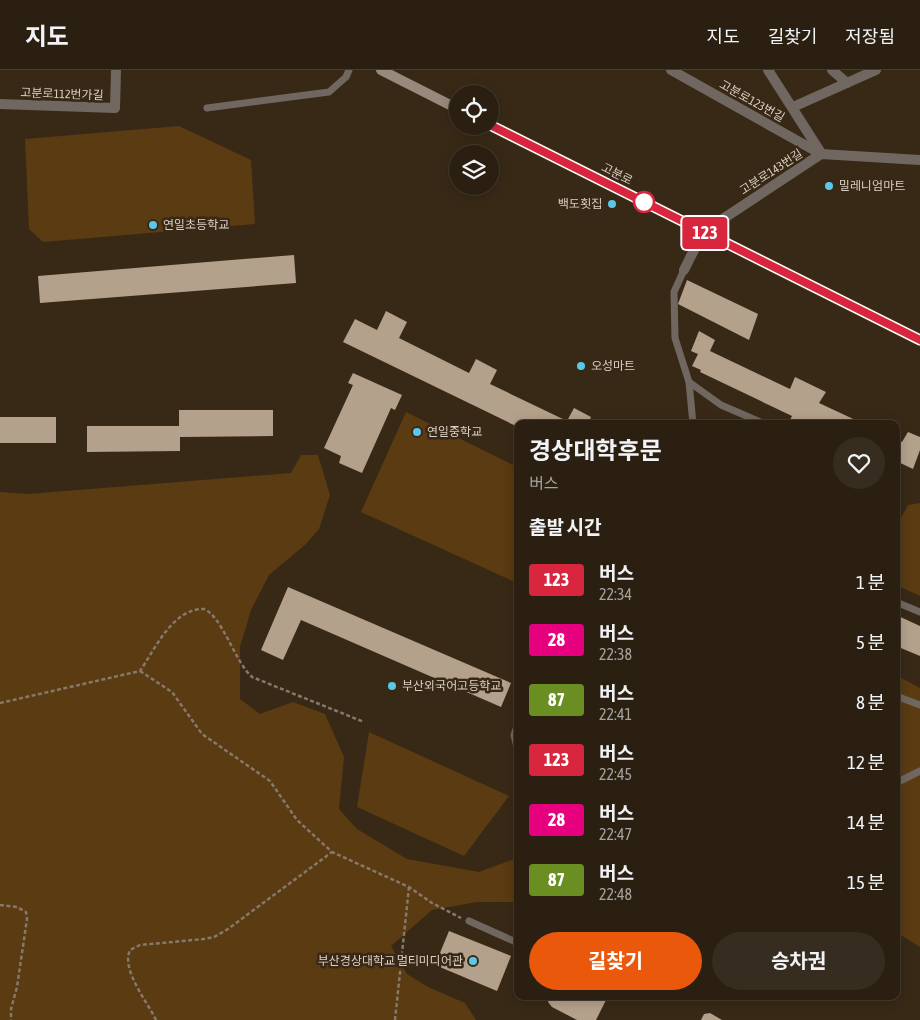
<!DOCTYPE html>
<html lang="ko">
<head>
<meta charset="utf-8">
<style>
  body { margin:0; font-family:"Asap Condensed","Noto Sans KR",sans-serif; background:#362c1f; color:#f1f3f6; height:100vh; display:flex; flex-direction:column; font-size:19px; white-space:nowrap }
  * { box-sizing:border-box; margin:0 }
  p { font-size:16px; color:#a5a29f }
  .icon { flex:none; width:28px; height:28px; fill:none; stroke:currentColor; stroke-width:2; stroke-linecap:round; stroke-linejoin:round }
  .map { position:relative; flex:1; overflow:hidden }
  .details { position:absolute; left:514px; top:350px; width:386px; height:580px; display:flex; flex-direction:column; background:#2a1f11; border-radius:10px; box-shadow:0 2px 12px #0003,0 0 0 1px #463d31 }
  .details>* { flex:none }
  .badge { padding:0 10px; border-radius:4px; font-size:18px; line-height:32px }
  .buttons { position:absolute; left:449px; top:15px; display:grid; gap:10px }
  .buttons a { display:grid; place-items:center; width:50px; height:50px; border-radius:50%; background:#2a1f11; box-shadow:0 2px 12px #0003,0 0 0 1px #463d31; font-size:25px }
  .map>.badge { position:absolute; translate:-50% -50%; box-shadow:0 0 0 2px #fff }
  h2 { padding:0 15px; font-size:19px; line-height:45px }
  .round { display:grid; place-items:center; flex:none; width:52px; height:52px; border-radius:26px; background:#362c1f }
  .head { display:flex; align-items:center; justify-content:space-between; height:85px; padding:0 15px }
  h1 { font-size:24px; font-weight:700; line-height:38px }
  .action { display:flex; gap:10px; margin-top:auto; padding:10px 15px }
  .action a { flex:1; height:58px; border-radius:30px; background:#ea580c; color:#fff; font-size:20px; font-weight:700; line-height:58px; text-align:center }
  .action a+a { background:#362c1f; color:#f1f3f6 }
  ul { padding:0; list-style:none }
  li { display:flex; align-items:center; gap:15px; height:60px; padding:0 15px }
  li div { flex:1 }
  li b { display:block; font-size:19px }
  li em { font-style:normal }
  li .badge { min-width:55px; font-weight:700; text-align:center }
  header { display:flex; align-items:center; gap:30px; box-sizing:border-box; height:70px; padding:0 25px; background:#2a1f11; border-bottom:1px solid #463d31 }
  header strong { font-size:24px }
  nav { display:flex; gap:28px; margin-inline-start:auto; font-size:18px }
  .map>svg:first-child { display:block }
  .green { fill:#5a3b12 }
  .building { fill:#b4a18c }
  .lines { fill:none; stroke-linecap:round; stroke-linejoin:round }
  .path { stroke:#86796a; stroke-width:2.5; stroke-dasharray:4 2.5; stroke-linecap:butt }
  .service { stroke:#706860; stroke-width:7 }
  .minor { stroke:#706860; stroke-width:10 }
  .secondary { stroke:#978a7c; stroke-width:10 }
  .line-casing { stroke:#fff; stroke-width:11 }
  .line { stroke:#d7263d; stroke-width:8 }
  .poi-dot { fill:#5bc8e7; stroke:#382917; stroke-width:2 }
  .stop-dot { fill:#fff; stroke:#d7263d; stroke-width:2.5 }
  .labels { text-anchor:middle; stroke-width:5; stroke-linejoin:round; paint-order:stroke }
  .street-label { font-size:12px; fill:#dad0c5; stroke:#382917 }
  .poi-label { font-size:12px; fill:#dad0c5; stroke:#382917; text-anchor:start }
</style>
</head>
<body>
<header>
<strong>지도</strong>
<nav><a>지도</a><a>길찾기</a><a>저장됨</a></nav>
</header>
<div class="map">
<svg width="920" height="950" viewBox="0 0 920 950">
  <rect width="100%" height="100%" fill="#382917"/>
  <g class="green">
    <polygon points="179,56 251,90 255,154 43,172 29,159 25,69"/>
    <polygon points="406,342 517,397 517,513 361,442"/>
    <polygon points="301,385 318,385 330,425 319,459 306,474 269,505 251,540 240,577 240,629 260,644 293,632 325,644 344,687 339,739 357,759 407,789 479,802 517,788 517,834 515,832 477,832 432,840 391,876 407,904 428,917 465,933 476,950 0,950 0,422 28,424 291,403"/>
    <polygon points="920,433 920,526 896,515 896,457 908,435"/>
    <polygon points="896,605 920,618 920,877 896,862"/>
    <polygon points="369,662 509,726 464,786 357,737"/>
  </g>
  <g class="building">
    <polygon points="294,185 296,213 40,233 38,206"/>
    <polygon points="687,210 758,244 749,270 678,234"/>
    <polygon points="386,241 407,252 399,268 469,303 476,289 497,300 490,314 567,351 574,338 591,347 588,354 518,354 518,357 343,272 355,249 377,260"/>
    <polygon points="699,261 715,270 710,281 790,319 795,307 826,322 819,333 864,354 788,354 792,346 700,302 701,300 692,296 698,284 691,281"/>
    <polygon points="353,303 402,325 395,340 391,338 362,403 339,393 341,386 324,378 353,315 348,313"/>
    <polygon points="179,340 273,340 273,366 180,367 180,381 87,382 87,356 179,356"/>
    <rect x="0" y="347" width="56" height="26"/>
    <polygon points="908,362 920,367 920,380 913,399 896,391 896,369 902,372"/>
    <polygon points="288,517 511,613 501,637 301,550 283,590 261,580"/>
    <polygon points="896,545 920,556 920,586 896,576"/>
    <polygon points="449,861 511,886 497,921 435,895"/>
    <polygon points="550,926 608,926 596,950 577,950 552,937 548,932"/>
    <polygon points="710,943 722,950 701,950 704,944"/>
  </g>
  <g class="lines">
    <g class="path">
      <polyline points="140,601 172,622 202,664 270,711 297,750 332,782 409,817 432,833 461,848"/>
      <path d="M0,633l140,-32c15,-22 33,-63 64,-62 18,7 31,53 48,68l112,45"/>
      <polyline points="0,835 17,837 26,842 27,849 17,917 11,939 11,950"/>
      <path d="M156,950c-9,-19 -35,-50 -26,-70l10,-5 64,-6 10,-2 14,-8 104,-77"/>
      <polyline points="395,950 409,817"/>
    </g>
    <g class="service">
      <polyline points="207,38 329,22 346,7 349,0"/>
      <polyline points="684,200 674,222 675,268 689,312 721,335 765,354"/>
      <polyline points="689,312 693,354"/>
      <polyline points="896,532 920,542"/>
      <polyline points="896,626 920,635"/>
      <polyline points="518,653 514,665 518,682"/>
      <polyline points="896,713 920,701"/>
      <polyline points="469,851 518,873"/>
    </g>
    <g class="minor">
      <polyline points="671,0 821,84"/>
      <polyline points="768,0 821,83"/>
      <polyline points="832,0 847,13"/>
      <polyline points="0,34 115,38 116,0"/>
      <polyline points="793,37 876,0"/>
      <polyline points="684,200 703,162 821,84 920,90"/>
    </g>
    <g class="secondary">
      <polyline points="381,0 458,39"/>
      <polyline points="490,55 920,270"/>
    </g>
  </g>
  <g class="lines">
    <defs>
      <polyline id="line" points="490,55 920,270"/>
    </defs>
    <use href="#line" class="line-casing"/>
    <use href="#line" class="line"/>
  </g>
  <g class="poi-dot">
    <circle cx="829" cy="116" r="5"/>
    <circle cx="612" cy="134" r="5"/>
    <circle cx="153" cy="155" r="5"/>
    <circle cx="581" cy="296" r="5"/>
    <circle cx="417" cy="362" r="5"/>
    <circle cx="392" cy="616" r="5"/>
    <circle cx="473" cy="891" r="5"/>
  </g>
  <circle class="stop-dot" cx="644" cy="132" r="10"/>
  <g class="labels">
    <g class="street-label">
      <text transform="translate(62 24) rotate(2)" y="4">고분로112번가길</text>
      <text transform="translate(752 31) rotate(29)" y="4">고분로123번길</text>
      <text transform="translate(771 102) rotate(-33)" y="4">고분로143번길</text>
      <text transform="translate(617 104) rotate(27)" y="4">고분로</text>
    </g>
    <g class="poi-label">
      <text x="839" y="120">밀레니엄마트</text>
      <text x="602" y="138" text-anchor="end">백도횟집</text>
      <text x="163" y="159">연일초등학교</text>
      <text x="591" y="300">오성마트</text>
      <text x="427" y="366">연일중학교</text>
      <text x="402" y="620">부산외국어고등학교</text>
      <text x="463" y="895" text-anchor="end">부산경상대학교 멀티미디어관</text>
    </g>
  </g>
</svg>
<div class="buttons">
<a><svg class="icon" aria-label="locate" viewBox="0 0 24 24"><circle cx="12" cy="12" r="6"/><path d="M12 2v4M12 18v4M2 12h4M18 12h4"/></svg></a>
<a><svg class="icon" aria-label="layers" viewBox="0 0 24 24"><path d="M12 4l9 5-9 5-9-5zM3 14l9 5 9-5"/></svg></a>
</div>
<b class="badge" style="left:705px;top:163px;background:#d7263d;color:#fff">123</b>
<section class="details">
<div class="head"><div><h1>경상대학후문</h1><p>버스</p></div><a class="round"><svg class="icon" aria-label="heart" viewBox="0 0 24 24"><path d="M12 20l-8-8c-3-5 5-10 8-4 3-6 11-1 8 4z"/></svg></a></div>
<h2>출발 시간</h2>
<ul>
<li><span class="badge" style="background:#d7263d;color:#fff">123</span><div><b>버스</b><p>22:34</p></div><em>1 분</em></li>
<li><span class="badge" style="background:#e6007e;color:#fff">28</span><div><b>버스</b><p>22:38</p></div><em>5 분</em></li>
<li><span class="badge" style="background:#6b8e23;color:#fff">87</span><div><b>버스</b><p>22:41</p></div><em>8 분</em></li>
<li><span class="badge" style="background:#d7263d;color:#fff">123</span><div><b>버스</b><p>22:45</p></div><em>12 분</em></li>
<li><span class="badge" style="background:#e6007e;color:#fff">28</span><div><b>버스</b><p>22:47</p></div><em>14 분</em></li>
<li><span class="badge" style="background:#6b8e23;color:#fff">87</span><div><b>버스</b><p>22:48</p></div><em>15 분</em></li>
</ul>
<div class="action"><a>길찾기</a><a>승차권</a></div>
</section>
</div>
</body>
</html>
